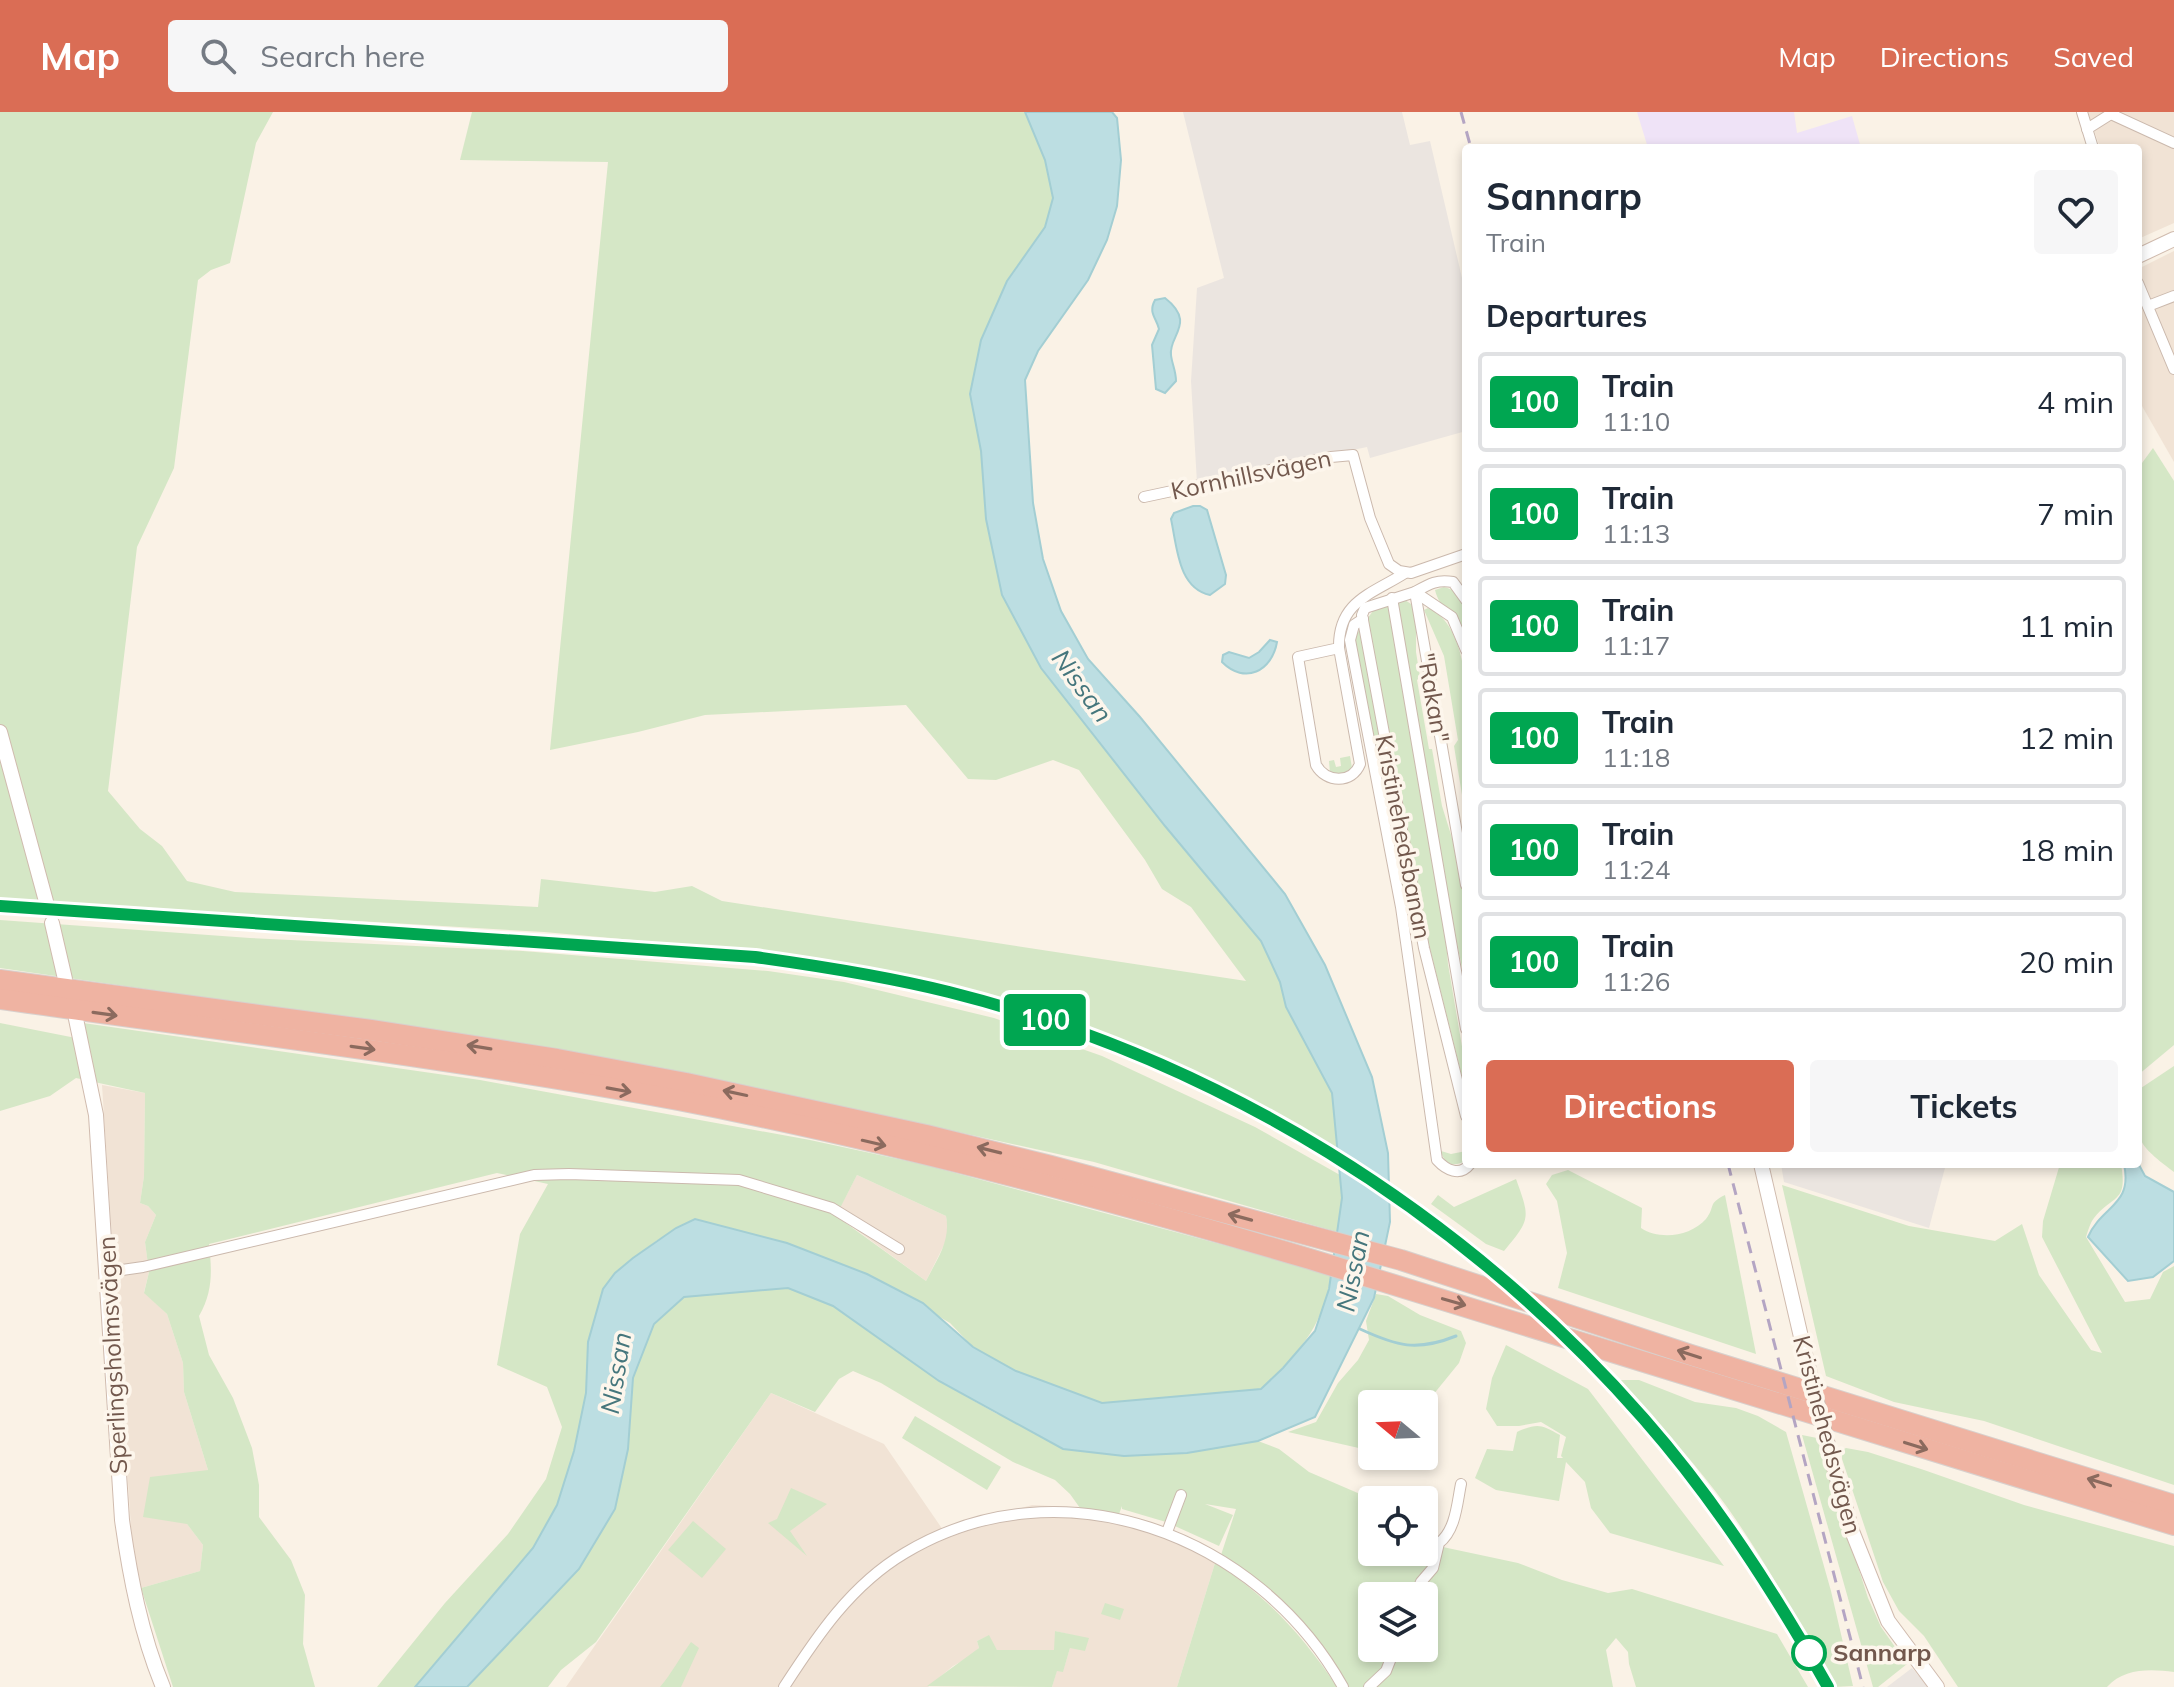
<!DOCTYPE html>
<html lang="en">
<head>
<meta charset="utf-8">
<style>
  body { margin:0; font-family:Mulish,sans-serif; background:#f6f6f7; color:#1f2937; height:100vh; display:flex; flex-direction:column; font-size:30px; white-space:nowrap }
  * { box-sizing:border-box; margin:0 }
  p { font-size:26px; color:#747a83 }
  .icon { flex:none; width:44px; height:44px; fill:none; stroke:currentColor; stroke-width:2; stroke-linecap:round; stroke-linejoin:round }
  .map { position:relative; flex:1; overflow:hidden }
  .side { position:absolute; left:1462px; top:32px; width:680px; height:1024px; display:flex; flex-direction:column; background:#fff; border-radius:8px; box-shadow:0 4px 12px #0003 }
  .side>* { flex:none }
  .badge { padding:0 16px; border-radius:6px; font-size:28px; line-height:52px }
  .needle { width:52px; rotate:289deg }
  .buttons { position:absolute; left:1358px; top:1278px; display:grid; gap:16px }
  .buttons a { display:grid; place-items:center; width:80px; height:80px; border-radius:8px; background:#fff; box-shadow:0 4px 12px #0003; font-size:40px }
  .map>.badge { position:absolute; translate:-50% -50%; box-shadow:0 0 0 4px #fff }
  h2 { padding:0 24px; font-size:30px; line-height:72px }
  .round { display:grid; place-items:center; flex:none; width:84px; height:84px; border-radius:8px; background:#f6f6f7 }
  .headline { display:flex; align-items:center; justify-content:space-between; height:136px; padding:0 24px }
  h1 { font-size:38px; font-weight:700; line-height:60px }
  .primary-button { display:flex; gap:16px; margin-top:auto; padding:16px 24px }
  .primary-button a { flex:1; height:92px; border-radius:8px; background:#da6d55; color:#fff; font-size:32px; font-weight:700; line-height:92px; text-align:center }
  .primary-button a+a { background:#f6f6f7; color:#1f2937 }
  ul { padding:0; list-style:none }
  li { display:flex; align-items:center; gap:24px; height:100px; margin:0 16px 12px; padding:0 8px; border:4px solid #e0e1e3; border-radius:8px }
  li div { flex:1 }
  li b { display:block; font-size:30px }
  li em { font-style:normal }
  li .badge { min-width:88px; font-weight:700; text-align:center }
  header { display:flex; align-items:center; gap:48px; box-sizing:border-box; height:112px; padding:0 40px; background:#da6d55; color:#fff }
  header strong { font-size:38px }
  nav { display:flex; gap:44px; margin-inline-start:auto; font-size:28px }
  .search { width:560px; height:72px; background:#f6f6f7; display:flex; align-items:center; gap:20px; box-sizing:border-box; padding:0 28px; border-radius:8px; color:#747a83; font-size:30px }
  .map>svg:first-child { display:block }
  .residential { fill:#f1e3d5 }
  .industrial { fill:#ebe5e0 }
  .education { fill:#efe3f7 }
  .green { fill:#d5e7c6; fill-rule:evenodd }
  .water { fill:#bcdee2; stroke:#a3ced3; stroke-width:2 }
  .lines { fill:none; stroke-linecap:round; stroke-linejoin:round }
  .stream { stroke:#a3ced3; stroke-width:3 }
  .street-casing { stroke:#cbb9ad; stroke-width:12 }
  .secondary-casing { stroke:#d0bbae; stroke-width:16 }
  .highway-casing { stroke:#d8d0cd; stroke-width:22 }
  .street { stroke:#fff; stroke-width:10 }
  .secondary { stroke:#fff; stroke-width:14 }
  .highway { stroke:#efb3a2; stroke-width:20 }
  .rail { stroke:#b4a5c3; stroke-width:3; stroke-dasharray:12 8; stroke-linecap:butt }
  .secondary-bridge-casing { stroke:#d0bbae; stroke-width:16; stroke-linecap:butt }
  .secondary-bridge { stroke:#fff; stroke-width:14 }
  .oneway { stroke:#8b6a5e }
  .line-casing { stroke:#fff; stroke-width:18 }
  .line { stroke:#00a651; stroke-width:12 }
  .stop-dot { fill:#fff; stroke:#00a651; stroke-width:4 }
  .labels { text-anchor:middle; stroke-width:7; stroke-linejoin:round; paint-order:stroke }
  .street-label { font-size:24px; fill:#72584d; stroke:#fdf6ec }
  .stop-label { font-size:24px; font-weight:bold; fill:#72584d; stroke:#fdf6ec; text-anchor:start }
  .water-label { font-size:26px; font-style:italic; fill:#45767c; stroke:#fdf6ec }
</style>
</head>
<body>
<header>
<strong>Map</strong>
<div class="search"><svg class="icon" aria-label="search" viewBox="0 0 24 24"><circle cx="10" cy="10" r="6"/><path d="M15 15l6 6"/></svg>Search here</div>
<nav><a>Map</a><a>Directions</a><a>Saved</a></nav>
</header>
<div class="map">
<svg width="2174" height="1575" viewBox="0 0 2174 1575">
  <rect width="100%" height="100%" fill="#faf2e6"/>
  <g class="residential">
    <polygon points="2088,0 2174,0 2174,111 2138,127 2138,36 2100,36"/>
    <polygon points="2174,139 2174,350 2138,287 2138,157"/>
    <polygon points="102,973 145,981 144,1064 140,1091 148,1094 156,1103 145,1130 149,1160 144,1180 167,1202 183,1251 184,1280 208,1358 187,1412 203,1433 200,1459 141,1476 132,1431"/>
    <polygon points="857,1063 946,1104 948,1116 946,1129 926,1169 836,1103"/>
    <polygon points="771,1281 884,1332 943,1418 1032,1393 1092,1396 1151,1411 1208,1436 1215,1451 1177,1575 1052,1575 1057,1558 1063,1559 1070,1536 1089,1527 1055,1519 1055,1538 997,1538 988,1524 977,1529 979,1536 971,1544 953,1554 928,1575 566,1575"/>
  </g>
  <g class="industrial">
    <polygon points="1183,0 1402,0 1410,33 1430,29 1466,183 1466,319 1370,346 1367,335 1197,371 1191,269 1197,176 1224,166"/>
    <polygon points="1781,1052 1946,1052 1929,1116 1784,1070"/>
    <polygon points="1912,1556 1928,1575 1887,1575"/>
  </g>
  <polygon class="education" points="1637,0 1794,0 1797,21 1852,4 1861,36 1648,36"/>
  <g class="green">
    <polygon points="0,0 273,0 256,31 230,151 211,158 198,168 174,356 137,435 108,679 140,717 162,734 187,769 235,780 538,795 541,767 655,780 692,774 722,789 1246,869 1191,795 1162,777 1145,748 1079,658 1053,648 996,668 968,667 906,593 705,603 638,620 550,638 608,50 460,48 472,0 1025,0 1045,48 1053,86 1045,115 1007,169 970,282 981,339 986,407 1002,483 1165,714 1261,829 1280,870 1286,895 1332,981 1338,1041 1260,995 1137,935 1044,899 932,868 841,850 779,841 544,820 256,803 30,794 0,789"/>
    <polygon points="2153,336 2174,369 2174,933 2138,963 2138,371 2142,351"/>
    <path d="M1444,475c24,5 22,28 22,48 -9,-16 -27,-27 -31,-45z"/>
    <polygon points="1405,488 1411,492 1416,502 1416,540 1420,565 1417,568 1429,637 1432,637 1442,694 1457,742 1466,794 1466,874 1447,785 1398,492 1400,489"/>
    <polygon points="1387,492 1390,496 1444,807 1448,852 1466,958 1466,981 1419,793 1367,507 1373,499"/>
    <path d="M1428,496c52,22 38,141 38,188l-4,-1 -8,-49 4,-6 -14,-84 -20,-46z"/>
    <polygon points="1360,517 1413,805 1409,806 1396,749 1356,534 1355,525"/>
    <polygon points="1350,644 1352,656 1342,663 1330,661 1329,649 1334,648 1336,655 1341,654 1340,646"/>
    <polygon points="0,808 250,826 523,839 768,859 844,870 994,906 1102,944 1255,1015 1340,1063 1342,1086 1337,1120 1094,1050 822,990 545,935 0,856"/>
    <path d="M0,911l86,17 -3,-17 397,57 330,60 116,25 405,109c-7,53 -33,79 -70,115l-159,14 -86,-32 -43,-24 -23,-24 -83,-49 -80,-31 -92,-24 -39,22 -41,32 -27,69 -2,51 -12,58 -17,54 -24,43 -118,139h-38l68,-84 63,-69 38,-55 16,-52 -15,-40 -50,-22 23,-131 28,-50 -51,-11 -288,71c3,27 4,48 -10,72l10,39 24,43 19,50 7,37v32l32,43 14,35 -2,49 12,43h-142l-32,-99 59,-17 3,-26 -16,-21 -44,-7 7,-40 58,-7 -24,-78 -1,-29 -16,-49 -23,-21 5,-21 -4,-30 11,-27 -8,-9 -8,-3 4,-27 1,-83 -69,-15 -26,18 -50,15zM857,1063l89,41c5,25 -9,43 -20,65l-90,-65z"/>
    <path d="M2174,954v106c-42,-32 -36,-31 -36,-82z"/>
    <path d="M1441,1039l10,3 15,-3v9c-11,8 -22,5 -25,-9z"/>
    <path d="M2060,1052h61c7,40 -8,30 -27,54 -4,5 -6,13 -8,19l39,65 25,-3 13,-27 11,-6v219l-190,-64 -90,-19 -68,-26 -44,-191 127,41 86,15 27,-17 17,51 52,75 11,3 -60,-116 1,-16z"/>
    <path d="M1568,1058l74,38 -1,20c18,12 49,9 65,-9 10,-13 1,-15 19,-24l31,159 -198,-66 9,-35 -10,-52 -11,-17 6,-9z"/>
    <path d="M1516,1067c14,39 15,40 -12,72l-18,-7 -55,-40 7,-9 16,12z"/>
    <path d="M788,1176l45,18 106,75 58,33 190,39 71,-12 21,8 30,23 65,28h-2l-2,30 2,1v21h52v-9l94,20 44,17 46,13 24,-4 145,45 31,53h-172l-7,-23 -1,-12 -12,-14 -10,12 7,37h-264c-32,-57 -74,-96 -128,-132l15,-46 -31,-5 28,11 -14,31 -53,-24 -44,-13v-3l-3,8 -39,-6 -10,-14 -15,-14 -42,-18 -132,-79 -28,-12 -14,8 -24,33 -44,-19 -175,249 -35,28 -13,17h-81l112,-118 49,-120 5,-71 21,-54 30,-27zM1372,1484h52v52h-52z"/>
    <polygon points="1376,1182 1388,1184 1420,1203 1461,1219 1466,1231 1459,1251 1424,1294 1372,1292 1372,1339 1288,1320 1316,1310 1338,1271 1358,1248 1369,1228 1366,1209"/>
    <path d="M1506,1233l82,44 136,177 -114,-33 -19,-25 -6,-26 -19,-20 -7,39 -63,-11 -21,-12 12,-29 26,2 4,-19c21,-9 23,-8 43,3l-3,23h6l-2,-2 5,-19 -25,-15 -22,4h-22l-11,-17 6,-31z"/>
    <path d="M1620,1268h19l56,22 41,6 22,8 28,16 45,159 22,95 -19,1c-36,-66 -72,-134 -118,-195 -30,-39 -63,-75 -96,-112z"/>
    <polygon points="915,1304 1001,1355 987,1378 902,1326"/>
    <polygon points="1802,1323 1817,1326 1868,1486 1881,1515 1907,1552 1878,1575 1873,1575"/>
    <path d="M1846,1336l22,4 56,18 100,35 150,41v126c-24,-3 -50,-4 -67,15h-149l-34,-51 -25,-25 -16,-29 -41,-123v-9z"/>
    <polygon points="791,1376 827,1392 790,1419 807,1444 768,1411 777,1407"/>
    <polygon points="693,1409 726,1437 702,1466 668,1438"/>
    <path d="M1215,1451c51,32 88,73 122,124h-160z"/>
    <polygon points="1105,1491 1124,1497 1120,1508 1101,1502"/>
    <polygon points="1055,1519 1089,1526 1085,1539 1070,1536 1063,1560 1057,1559 1052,1575 927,1574 979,1536 977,1529 989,1523 997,1538 1054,1538"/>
    <path d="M691,1530l8,6 -18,39h-21c12,-14 20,-30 31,-45z"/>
  </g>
  <g class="water">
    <polygon points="1025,0 1112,0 1117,6 1121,48 1117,94 1107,128 1088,168 1038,239 1025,268 1033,391 1043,447 1061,499 1088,547 1140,605 1285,782 1325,853 1372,965 1388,1041 1390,1110 1374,1186 1315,1305 1258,1329 1187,1341 1124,1344 1063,1337 939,1269 833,1194 788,1176 684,1185 654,1212 633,1266 628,1337 615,1397 579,1457 467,1575 415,1575 533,1436 557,1393 574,1339 586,1281 588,1230 603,1177 615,1161 633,1146 676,1116 695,1107 787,1131 867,1162 923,1191 973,1235 1016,1259 1102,1291 1261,1277 1283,1256 1315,1219 1329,1177 1342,1086 1332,981 1286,895 1280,870 1261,829 1165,714 1041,556 1002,483 986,407 981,339 970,282 981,228 1007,169 1045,115 1053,86 1045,48"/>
    <path d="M1165,186c32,25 3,38 6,57 1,9 5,16 5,26l-11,12 -9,-4 -4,-44 7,-16c-3,-12 -11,-16 -4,-29z"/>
    <path d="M1193,394h7l7,4 19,65 -1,9 -15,11c-32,-7 -33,-48 -39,-76l3,-6z"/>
    <path d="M1270,528l7,2c-5,29 -32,43 -55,20l1,-7 6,-3 20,6 10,-6z"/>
    <path d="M2138,1051l7,13 29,16v69l-21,16 -25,4 -40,-44c14,-32 45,-31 36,-73z"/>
  </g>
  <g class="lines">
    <path class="stream" d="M1360,1217c37,17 56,23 96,7"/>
    <defs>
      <g id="street">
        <polyline points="2082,0 2093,36"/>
        <polyline points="2113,3 2174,31"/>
        <polyline points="2087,17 2114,0"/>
        <polyline points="2138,171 2174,257"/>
        <polyline points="2148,194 2174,184"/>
        <polyline points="1144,385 1331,345 1353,343 1370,406 1389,452 1399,459 1411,461 1466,442"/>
        <polyline points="1392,486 1466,917"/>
        <path d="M1466,488l-13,-18c-16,-3 -24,2 -38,10l37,25 14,33"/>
        <path d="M1363,507l-9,6 -4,15 51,267 36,253c9,10 23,17 33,4"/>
        <path d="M1339,536l-41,9 18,108c10,18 36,19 44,-1l-21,-116c-1,-47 33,-54 66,-75"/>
        <polyline points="1466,773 1415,480 1365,496 1362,503 1424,836 1466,1004"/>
        <polyline points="108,1160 143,1155 534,1063 569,1062 739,1068 832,1096 899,1137"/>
        <polyline points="1167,1420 1181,1383"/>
        <path d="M1415,1484l6,-14 12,-14 6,-25c17,-13 18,-40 22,-59"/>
        <path d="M784,1575c33,-51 67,-102 121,-134 155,-93 353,-19 438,134"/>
        <polyline points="1369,1575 1386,1559 1395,1536"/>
      </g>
      <g id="secondary">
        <polyline points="2138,144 2174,127"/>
        <polyline points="0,620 47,793"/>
        <polyline points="52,811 65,867"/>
        <path d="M76,907l20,96 26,405c8,57 19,114 41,167"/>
        <polyline points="1761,1052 1804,1238"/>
        <polyline points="1831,1345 1852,1419 1888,1509 1937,1575"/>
      </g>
      <g id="highway">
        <polyline points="0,868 371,918 557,947 686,971 926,1023 1051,1054 1401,1148 1691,1243 2174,1393"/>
        <path d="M0,887c226,32 453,59 678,101 213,41 423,97 632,159l864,266"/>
      </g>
    </defs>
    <use href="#street" class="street-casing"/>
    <use href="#secondary" class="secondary-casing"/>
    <use href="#highway" class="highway-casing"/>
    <use href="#street" class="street"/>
    <use href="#secondary" class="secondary"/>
    <use href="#highway" class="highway"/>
    <g class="rail">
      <polyline points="1461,0 1471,36"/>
      <path d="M0,794l755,51c65,9 130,18 194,35 268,67 513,219 695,427 72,82 130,173 184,268"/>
      <polyline points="1728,1052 1863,1575"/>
    </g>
    <defs>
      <polyline id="secondary-bridge" points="1804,1238 1831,1345"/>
    </defs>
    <use href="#secondary-bridge" class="secondary-bridge-casing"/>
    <use href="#secondary-bridge" class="secondary-bridge"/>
  </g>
  <defs><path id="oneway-shaft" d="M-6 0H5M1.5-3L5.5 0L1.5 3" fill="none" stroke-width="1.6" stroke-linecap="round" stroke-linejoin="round" transform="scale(2)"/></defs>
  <g class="oneway">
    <use href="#oneway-shaft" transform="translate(105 902) rotate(8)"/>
    <use href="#oneway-shaft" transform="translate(479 935) rotate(-171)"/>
    <use href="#oneway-shaft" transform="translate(363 936) rotate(8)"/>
    <use href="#oneway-shaft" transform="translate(619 978) rotate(10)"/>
    <use href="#oneway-shaft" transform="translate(735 981) rotate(-168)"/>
    <use href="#oneway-shaft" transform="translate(874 1031) rotate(13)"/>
    <use href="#oneway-shaft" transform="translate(989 1038) rotate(-166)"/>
    <use href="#oneway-shaft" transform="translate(1240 1105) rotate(-165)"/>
    <use href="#oneway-shaft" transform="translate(1454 1190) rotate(16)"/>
    <use href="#oneway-shaft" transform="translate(1689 1242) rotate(-162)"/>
    <use href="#oneway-shaft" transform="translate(1916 1334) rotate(17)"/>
    <use href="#oneway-shaft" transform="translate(2099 1370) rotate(-163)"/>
  </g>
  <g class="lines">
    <defs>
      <path id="line" d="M0,794l755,51c65,9 130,19 194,35 268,67 513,219 695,427 72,82 130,173 184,268"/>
    </defs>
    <use href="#line" class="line-casing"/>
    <use href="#line" class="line"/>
  </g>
  <circle class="stop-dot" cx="1809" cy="1541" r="16"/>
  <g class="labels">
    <g class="street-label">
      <text transform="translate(1251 363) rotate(-12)" y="8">Kornhillsvägen</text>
      <text transform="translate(1433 586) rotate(80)" y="8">"Rakan"</text>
      <text transform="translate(1403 725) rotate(79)" y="8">Kristinehedsbanan</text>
      <text transform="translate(113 1243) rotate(-93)" y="8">Sperlingsholmsvägen</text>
      <text transform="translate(1827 1323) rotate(75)" y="8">Kristinehedsvägen</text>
    </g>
    <g class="stop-label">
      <text x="1833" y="1549">Sannarp</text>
    </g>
    <g class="water-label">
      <text transform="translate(1082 574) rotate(54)" y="9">Nissan</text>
      <text transform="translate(1353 1159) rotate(-79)" y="9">Nissan</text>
      <text transform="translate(616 1261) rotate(-81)" y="9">Nissan</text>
    </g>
  </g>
</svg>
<div class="buttons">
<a><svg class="needle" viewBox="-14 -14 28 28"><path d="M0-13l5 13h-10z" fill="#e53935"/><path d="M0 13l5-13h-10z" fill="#747a83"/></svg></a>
<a><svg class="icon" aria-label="locate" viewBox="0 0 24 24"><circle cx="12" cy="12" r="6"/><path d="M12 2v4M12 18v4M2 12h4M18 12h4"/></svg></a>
<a><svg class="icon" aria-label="layers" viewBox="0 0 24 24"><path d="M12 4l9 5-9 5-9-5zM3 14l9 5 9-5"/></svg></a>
</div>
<b class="badge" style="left:1045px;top:908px;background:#00a651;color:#fff">100</b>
<section class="side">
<div class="headline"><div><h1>Sannarp</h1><p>Train</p></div><a class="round"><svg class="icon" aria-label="heart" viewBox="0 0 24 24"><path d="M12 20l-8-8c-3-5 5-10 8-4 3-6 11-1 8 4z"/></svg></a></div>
<h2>Departures</h2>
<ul>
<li><span class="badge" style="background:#00a651;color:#fff">100</span><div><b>Train</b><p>11:10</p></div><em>4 min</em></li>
<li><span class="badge" style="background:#00a651;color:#fff">100</span><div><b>Train</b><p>11:13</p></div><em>7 min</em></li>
<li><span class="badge" style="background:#00a651;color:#fff">100</span><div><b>Train</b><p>11:17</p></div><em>11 min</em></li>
<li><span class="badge" style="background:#00a651;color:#fff">100</span><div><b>Train</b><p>11:18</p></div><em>12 min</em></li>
<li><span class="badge" style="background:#00a651;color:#fff">100</span><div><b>Train</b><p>11:24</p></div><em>18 min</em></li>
<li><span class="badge" style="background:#00a651;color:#fff">100</span><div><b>Train</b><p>11:26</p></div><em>20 min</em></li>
</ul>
<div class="primary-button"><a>Directions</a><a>Tickets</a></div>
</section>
</div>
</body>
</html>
